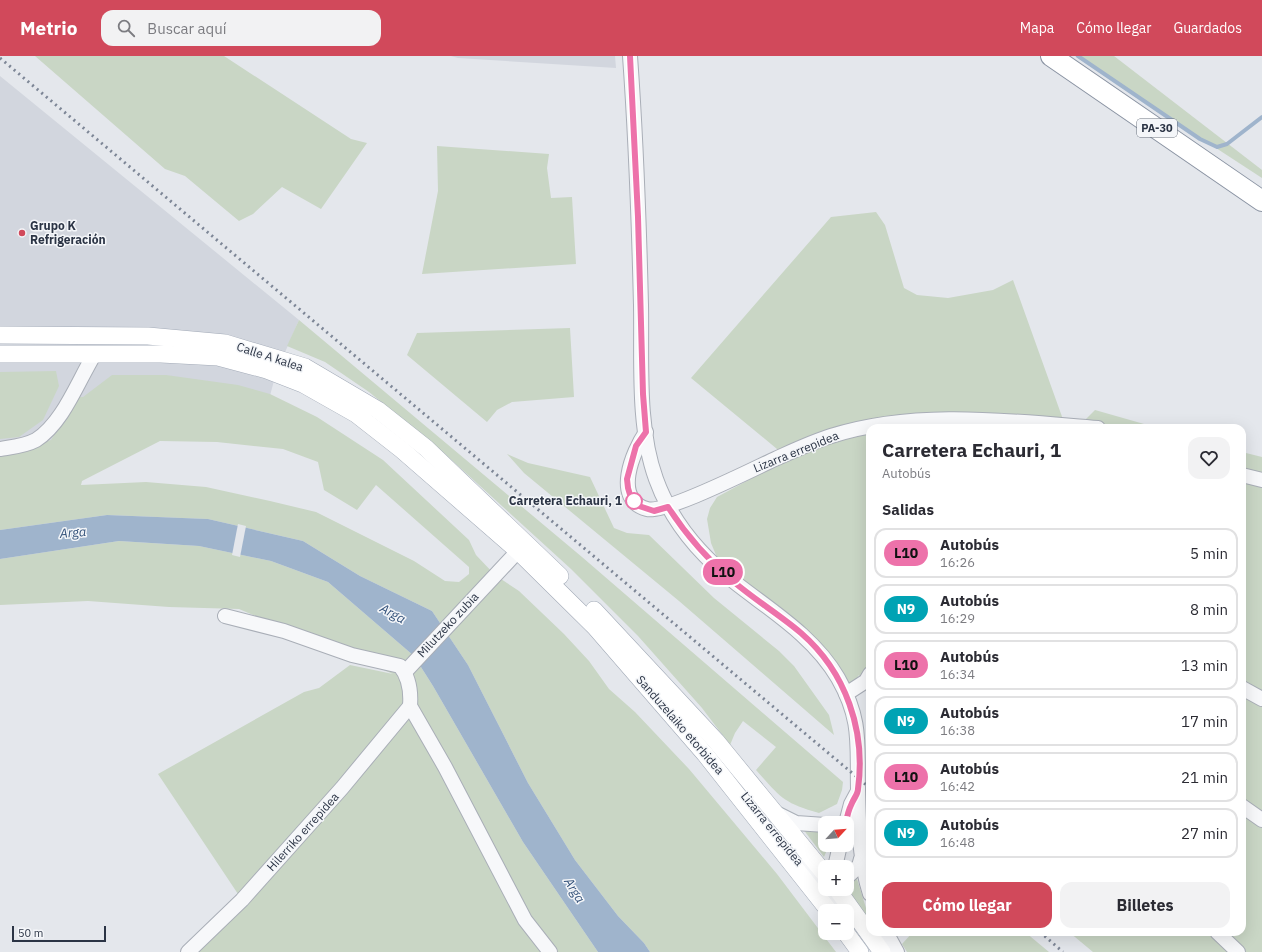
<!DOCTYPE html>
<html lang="es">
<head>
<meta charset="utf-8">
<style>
  body { margin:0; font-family:"IBM Plex Sans",sans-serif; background:#f2f2f3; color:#2b2b33; height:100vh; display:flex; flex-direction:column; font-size:15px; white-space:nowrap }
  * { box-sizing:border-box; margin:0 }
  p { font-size:13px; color:#7c7c81 }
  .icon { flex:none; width:22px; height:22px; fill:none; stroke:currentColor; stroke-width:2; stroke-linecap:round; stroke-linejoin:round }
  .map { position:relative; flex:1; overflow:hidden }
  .panel { position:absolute; left:866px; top:368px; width:380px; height:512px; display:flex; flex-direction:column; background:#fff; border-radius:12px; box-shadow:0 4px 16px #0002 }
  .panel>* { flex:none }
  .badge { padding:0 8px; border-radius:13px; font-size:14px; line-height:26px }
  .needle { width:26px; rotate:64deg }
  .tools { position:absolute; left:818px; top:760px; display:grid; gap:8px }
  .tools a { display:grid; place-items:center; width:36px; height:36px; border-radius:8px; background:#fff; box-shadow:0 4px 16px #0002; font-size:20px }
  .scale { position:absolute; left:12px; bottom:10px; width:94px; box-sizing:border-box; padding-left:4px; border:2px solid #2b3445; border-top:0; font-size:11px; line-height:14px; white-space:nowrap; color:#2b3445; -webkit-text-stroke:3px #f4f6f9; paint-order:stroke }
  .map>.badge { position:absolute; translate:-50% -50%; box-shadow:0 0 0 2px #fff }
  h2 { padding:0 16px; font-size:15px; line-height:36px }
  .round { display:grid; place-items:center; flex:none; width:42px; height:42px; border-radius:12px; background:#f2f2f3 }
  .headline { display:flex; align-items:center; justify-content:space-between; height:68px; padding:0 16px }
  h1 { font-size:19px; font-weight:700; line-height:30px }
  .cta { display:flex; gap:8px; margin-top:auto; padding:8px 16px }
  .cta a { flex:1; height:46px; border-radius:12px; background:#d1495b; color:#fff; font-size:16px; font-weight:700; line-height:46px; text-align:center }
  .cta a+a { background:#f2f2f3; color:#2b2b33 }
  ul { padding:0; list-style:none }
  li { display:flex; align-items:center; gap:12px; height:50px; margin:0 8px 6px; padding:0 8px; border:2px solid #e1e1e2; border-radius:12px }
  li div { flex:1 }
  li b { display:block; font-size:15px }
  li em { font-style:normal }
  li .badge { min-width:44px; font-weight:700; text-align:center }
  header { display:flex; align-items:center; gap:24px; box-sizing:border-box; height:56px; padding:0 20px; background:#d1495b; color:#fff }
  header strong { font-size:19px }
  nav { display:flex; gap:22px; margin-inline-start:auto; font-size:14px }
  .search { width:280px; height:36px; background:#f2f2f3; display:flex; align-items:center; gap:10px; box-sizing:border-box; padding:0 14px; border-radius:12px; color:#7c7c81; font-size:15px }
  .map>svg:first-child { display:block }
  .built { fill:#d2d6de }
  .green { fill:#c9d6c5; fill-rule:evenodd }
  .water { fill:#9fb4cc }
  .pier { fill:#e4e7ec }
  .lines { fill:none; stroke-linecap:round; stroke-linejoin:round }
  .stream { stroke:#9fb4cc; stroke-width:4 }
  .minor-casing { stroke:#a9aeb7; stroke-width:16 }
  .major-casing { stroke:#a3abb8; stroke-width:18 }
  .highway-casing { stroke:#8b94a3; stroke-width:22 }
  .minor { stroke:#f7f8fa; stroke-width:14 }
  .major { stroke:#fff; stroke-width:17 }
  .highway { stroke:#fff; stroke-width:20 }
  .rail { stroke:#7d8696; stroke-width:3; stroke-dasharray:2 4; stroke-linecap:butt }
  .line-casing { stroke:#fff; stroke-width:9 }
  .line { stroke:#ed72aa; stroke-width:6 }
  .poi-dot { fill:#d1495b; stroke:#f4f6f9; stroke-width:1.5 }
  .stop-dot { fill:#fff; stroke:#ed72aa; stroke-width:2 }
  .labels { text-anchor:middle; stroke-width:3; stroke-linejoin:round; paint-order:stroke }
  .shield { fill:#f4f6f9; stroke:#676e7b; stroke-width:1 }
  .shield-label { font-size:11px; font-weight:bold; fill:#2b3445 }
  .poi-label { font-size:12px; font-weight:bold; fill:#2b3445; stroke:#f4f6f9; text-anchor:start }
  .street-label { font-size:12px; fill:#2b3445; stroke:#f4f6f9 }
  .stop-label { font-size:12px; font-weight:bold; fill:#2b3445; stroke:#f4f6f9; text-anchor:end }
  .water-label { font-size:13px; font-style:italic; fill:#34527a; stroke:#f4f6f9 }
</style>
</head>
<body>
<header>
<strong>Metrio</strong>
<div class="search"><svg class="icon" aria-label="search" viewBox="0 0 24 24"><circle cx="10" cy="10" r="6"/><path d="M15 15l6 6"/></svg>Buscar aquí</div>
<nav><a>Mapa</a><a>Cómo llegar</a><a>Guardados</a></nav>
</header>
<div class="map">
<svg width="1262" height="896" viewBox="0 0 1262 896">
  <rect width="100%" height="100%" fill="#e4e7ec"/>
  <g class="built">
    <polygon points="451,0 615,0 616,12 458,2"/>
    <polygon points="0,20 299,264 276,317 262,370 0,400"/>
  </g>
  <g class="green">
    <polygon points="35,0 224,0 351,83 367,87 321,153 282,131 253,158 239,165 185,120 165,113"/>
    <polygon points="1075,0 1114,0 1262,114 1262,122"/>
    <polygon points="437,90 549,98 547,112 551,142 572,141 576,208 422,218 438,135"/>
    <polygon points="876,156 885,169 904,232 917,239 948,242 993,234 1013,224 1065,369 1079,370 1095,354 1158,372 870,372 870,645 859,619 846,638 802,578 723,516 711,487 707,463 710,452 717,441 786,404 777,393 691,322 831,161"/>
    <path d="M299,264l283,237 261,225 -1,8 -5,14 -18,9c-36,-10 -39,-16 -63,-43l20,-23 -33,-26 -8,12 -5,12 -28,-37 -64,-72 -67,-67 -126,-115 -76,-62 -44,-30 -38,-16z"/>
    <polygon points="570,272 574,341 512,346 497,354 487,366 407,299 417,277"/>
    <polygon points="56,315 59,330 43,364 19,381 0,383 0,316"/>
    <path d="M112,319h54l72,10 32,9 47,23 66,43 86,80 7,15 19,20 24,16 45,43 25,27 20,28 26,23 54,57 88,105 59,78h-186l-6,-9 -26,-27 -43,-56 -47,-77 -60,-118 -36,-54 -72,-35 -57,-35 -95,-22 -101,-4 -107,15v-75l51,-15 27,-43h5zM160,385l57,1 66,7 35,13 6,28 33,20 19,-25 93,82v7l-10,8 -14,-1 -31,-20 -98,-49 -46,-11 -64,-14 -60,-5 -65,3 1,-4z"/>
    <polygon points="1242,396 1262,401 1262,896 1093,896 1069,876 1242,876"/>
    <polygon points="507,398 528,407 590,421 614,472 627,477 649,479 714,542 779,595 794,610 829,659 834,679 679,545 524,417"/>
    <polygon points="119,485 199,490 271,505 328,526 414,600 433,630 523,786 598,896 188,896 242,844 158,718 304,636 319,632 350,609 393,618 239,553 169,551 88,545 0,549 0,503"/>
    <polygon points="803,773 825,778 825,789 829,789 824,801"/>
    <polygon points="857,823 870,865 847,832 847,829"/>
    <polygon points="913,876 1025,876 1049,896 907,896 902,888"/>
  </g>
  <polygon class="water" points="107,459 208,463 303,485 360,520 432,555 468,609 528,727 575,804 618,860 644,887 650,896 598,896 523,786 433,630 414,600 328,526 271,505 199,490 119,485 0,503 0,474"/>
  <polygon class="pier" points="238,468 246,470 240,501 232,499"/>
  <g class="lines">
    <polyline class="stream" points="1078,0 1200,83 1217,91 1227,88 1262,61"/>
    <defs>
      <g id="minor">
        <path d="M630,0c6,83 9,166 11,249 1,56 -4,122 15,174 15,42 46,78 81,105 36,28 77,53 101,94 24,42 19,66 20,111 1,36 1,70 12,105"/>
        <path d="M646,376c-13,19 -34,68 1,77 18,5 106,-40 128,-50 18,-8 37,-17 56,-23 85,-27 179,-15 267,-8"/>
        <path d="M0,393c12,-2 25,-3 36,-9 27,-17 42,-59 58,-85"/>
        <polyline points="1242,419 1262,424"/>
        <path d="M225,560l59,15 68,24 48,11c9,11 11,27 10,40l35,61 80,153 25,32"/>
        <polyline points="405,616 518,495"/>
        <polyline points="1242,632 1262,643"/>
        <polyline points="846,638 866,625 870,618"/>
        <polyline points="1242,750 1262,764"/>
        <polyline points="776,757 796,767 825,769"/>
        <polyline points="846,767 851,748 858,735"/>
        <polyline points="802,810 813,822 825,826"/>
        <polyline points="835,811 840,789"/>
        <polyline points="847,821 859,810 861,803"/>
        <polyline points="833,833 833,840 839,855"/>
        <polyline points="886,876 897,896"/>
        <polyline points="1217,876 1238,896"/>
        <polyline points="188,896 242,844 342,732 410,650"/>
      </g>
      <g id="major">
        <polyline points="0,279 148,280 225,287 305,311 378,354 426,392 560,520"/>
        <polyline points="0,298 161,298 218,301 267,314 303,328 356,358 402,394 518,495 595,571 705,698 829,855"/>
        <polyline points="594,554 716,685 825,818"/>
        <polyline points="837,833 882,896"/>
        <polyline points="846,877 860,896"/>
      </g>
      <polyline id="highway" points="1051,0 1262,145"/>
    </defs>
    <use href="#minor" class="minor-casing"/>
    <use href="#major" class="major-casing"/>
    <use href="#highway" class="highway-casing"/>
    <use href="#minor" class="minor"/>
    <use href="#major" class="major"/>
    <use href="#highway" class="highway"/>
    <g class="rail">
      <polyline points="0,2 870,732"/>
      <polyline points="1040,876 1063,896"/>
    </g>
  </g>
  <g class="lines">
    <defs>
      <path id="line" d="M630,0l8,161 5,177 3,38 -10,14 -9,33 1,9 3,10 8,8 15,5 14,-4c18,28 40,53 66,75 21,18 46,33 67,51 45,39 65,98 57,156 0,5 -4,9 -6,14 -3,6 -5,13 -6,20"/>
    </defs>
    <use href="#line" class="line-casing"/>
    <use href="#line" class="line"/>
  </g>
  <circle class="poi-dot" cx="22" cy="177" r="4"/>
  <circle class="stop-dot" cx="634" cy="445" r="8"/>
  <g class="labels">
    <rect class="shield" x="1137" y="63" width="40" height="18" rx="3"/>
    <g class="shield-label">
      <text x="1157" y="76">PA-30</text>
    </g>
    <g class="poi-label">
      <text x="30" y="174">Grupo K<tspan x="30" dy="14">Refrigeración</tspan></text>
    </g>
    <g class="street-label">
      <text transform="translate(270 301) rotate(18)" y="4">Calle A kalea</text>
      <text transform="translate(796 396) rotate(-22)" y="4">Lizarra errepidea</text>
      <text transform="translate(448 569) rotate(-47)" y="4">Milutzeko zubia</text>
      <text transform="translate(680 669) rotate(49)" y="4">Sanduzelaiko etorbidea</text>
      <text transform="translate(772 773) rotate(51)" y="4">Lizarra errepidea</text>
      <text transform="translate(303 776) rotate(-48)" y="4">Hilerriko errepidea</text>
    </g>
    <g class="stop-label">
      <text x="622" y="449">Carretera Echauri, 1</text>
    </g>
    <g class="water-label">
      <text transform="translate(73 476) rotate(-4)" y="5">Arga</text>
      <text transform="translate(393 557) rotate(29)" y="5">Arga</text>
      <text transform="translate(575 834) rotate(58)" y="5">Arga</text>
    </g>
  </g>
</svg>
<div class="tools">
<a><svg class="needle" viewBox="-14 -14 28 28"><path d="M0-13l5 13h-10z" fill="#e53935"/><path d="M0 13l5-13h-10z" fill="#7c7c81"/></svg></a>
<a>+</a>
<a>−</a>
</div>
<div class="scale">50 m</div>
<b class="badge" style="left:723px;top:516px;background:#ed72aa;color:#111">L10</b>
<section class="panel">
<div class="headline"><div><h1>Carretera Echauri, 1</h1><p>Autobús</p></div><a class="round"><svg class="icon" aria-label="heart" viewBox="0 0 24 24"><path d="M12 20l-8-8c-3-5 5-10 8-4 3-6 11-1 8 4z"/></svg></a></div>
<h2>Salidas</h2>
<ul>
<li><span class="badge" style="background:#ed72aa;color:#111">L10</span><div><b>Autobús</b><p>16:26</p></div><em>5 min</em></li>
<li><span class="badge" style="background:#00a3b4;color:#fff">N9</span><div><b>Autobús</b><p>16:29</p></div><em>8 min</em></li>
<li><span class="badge" style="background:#ed72aa;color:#111">L10</span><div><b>Autobús</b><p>16:34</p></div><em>13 min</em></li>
<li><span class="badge" style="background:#00a3b4;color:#fff">N9</span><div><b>Autobús</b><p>16:38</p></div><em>17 min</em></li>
<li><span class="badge" style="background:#ed72aa;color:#111">L10</span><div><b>Autobús</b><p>16:42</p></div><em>21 min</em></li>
<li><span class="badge" style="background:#00a3b4;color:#fff">N9</span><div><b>Autobús</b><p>16:48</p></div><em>27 min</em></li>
</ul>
<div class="cta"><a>Cómo llegar</a><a>Billetes</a></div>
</section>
</div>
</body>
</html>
